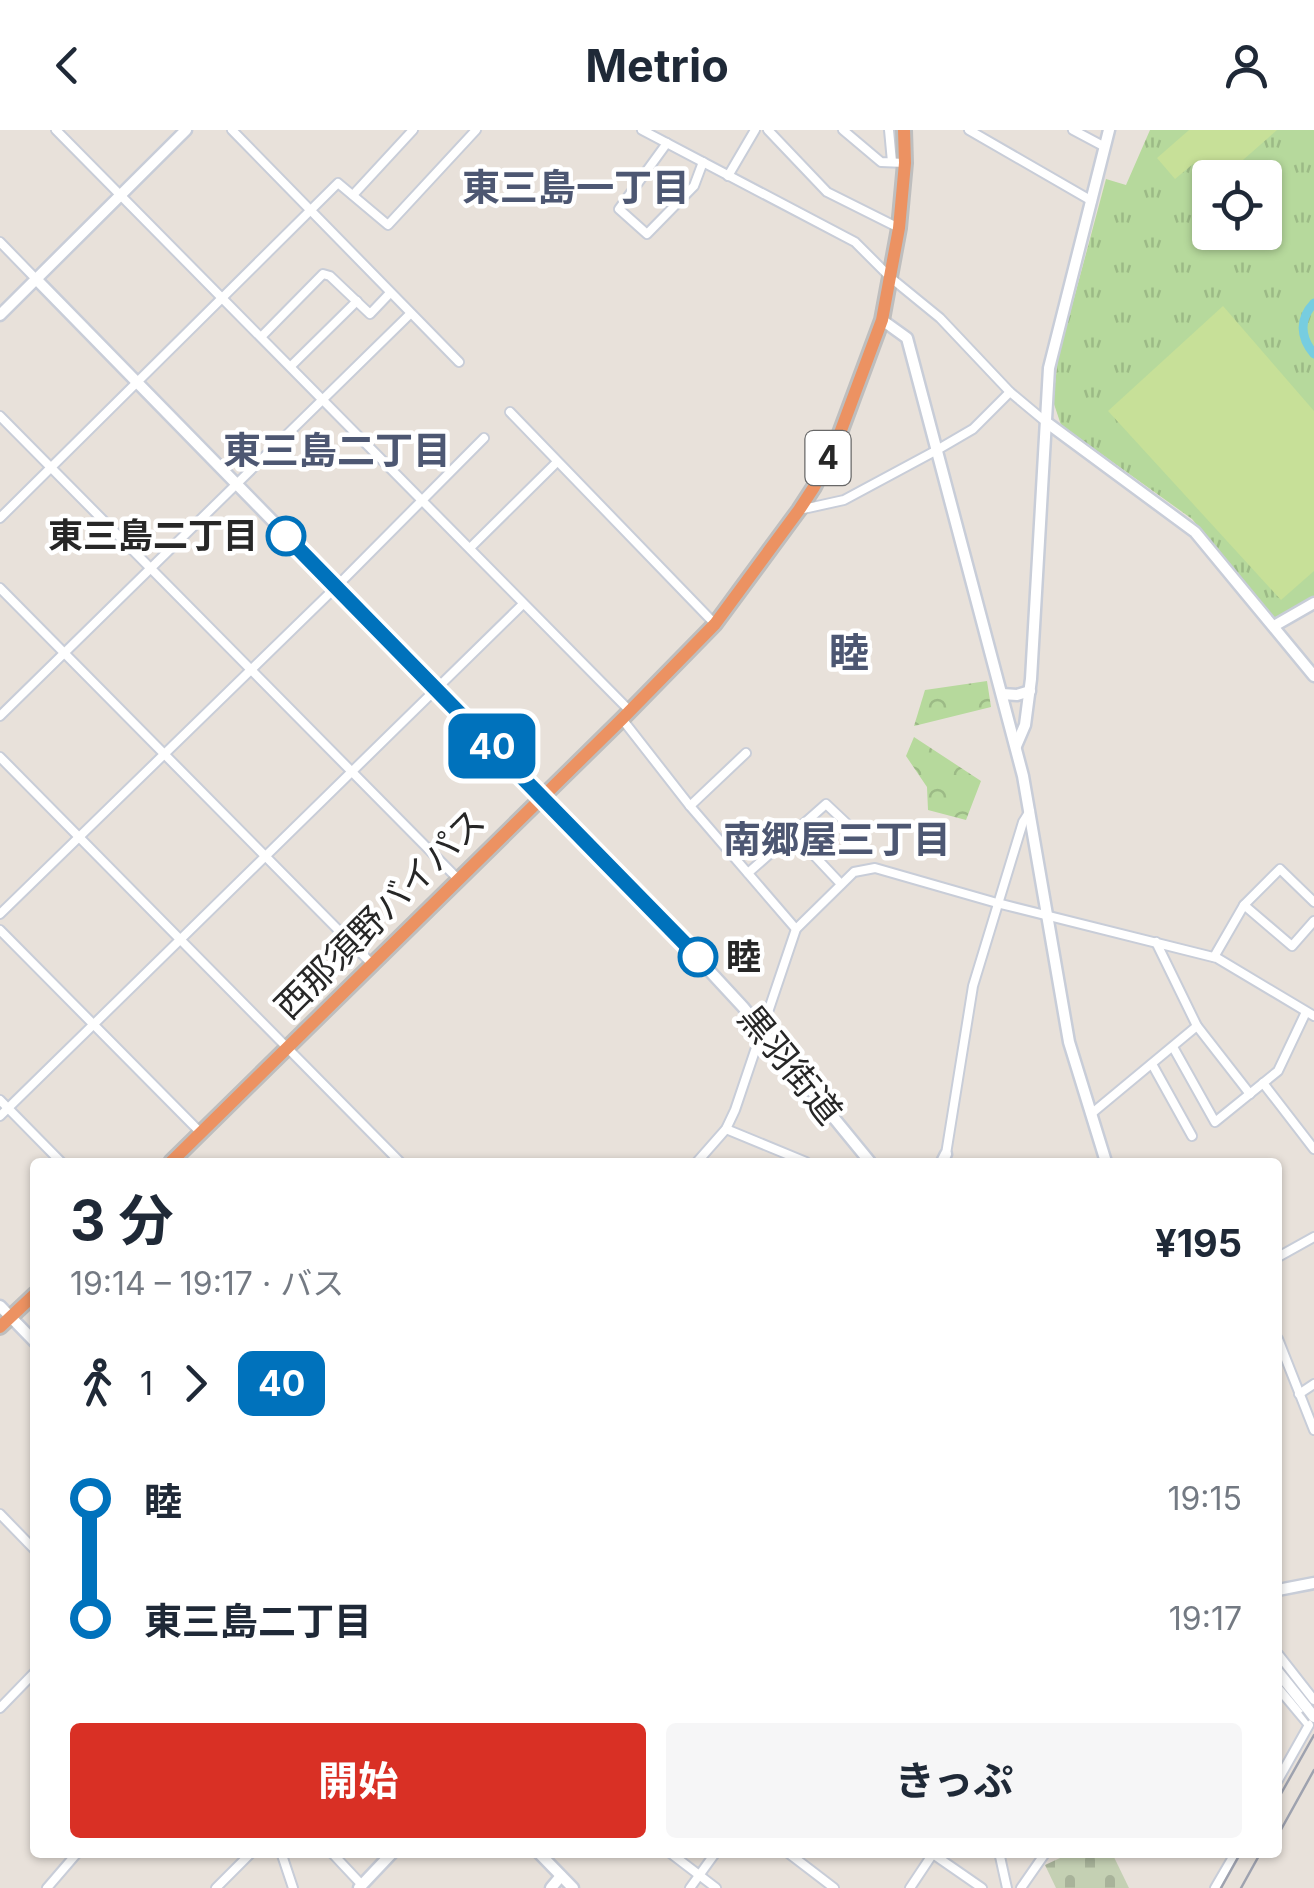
<!DOCTYPE html>
<html lang="ja">
<head>
<meta charset="utf-8">
<style>
  body { margin:0; font-family:Inter,"Noto Sans JP",sans-serif; background:#f6f6f7; color:#1f2937; height:100vh; display:flex; flex-direction:column; font-size:38px; white-space:nowrap }
  * { box-sizing:border-box; margin:0 }
  p { font-size:32px; color:#747a83 }
  .icon { flex:none; width:55px; height:55px; fill:none; stroke:currentColor; stroke-width:2; stroke-linecap:round; stroke-linejoin:round }
  .map { position:relative; flex:1; overflow:hidden }
  .drawer { position:absolute; left:30px; top:1028px; width:1252px; height:700px; display:flex; flex-direction:column; background:#fff; border-radius:10px; box-shadow:0 2px 8px #0004 }
  .drawer>* { flex:none }
  .badge { padding:0 20px; border-radius:15px; font-size:35px; line-height:65px }
  .controls { position:absolute; left:1192px; top:30px; display:grid; gap:20px }
  .controls a { display:grid; place-items:center; width:90px; height:90px; border-radius:10px; background:#fff; box-shadow:0 2px 8px #0004; font-size:50px }
  .map>.badge { position:absolute; translate:-50% -50%; box-shadow:0 0 0 5px #fff }
  .legs { display:flex; align-items:center; gap:15px; height:110px; padding:0 40px; font-size:32px }
  .legs p { margin-inline-start:auto }
  .headline { display:flex; align-items:center; justify-content:space-between; height:170px; padding:0 40px }
  h1 { font-size:55px; font-weight:700; line-height:75px }
  .button { display:flex; gap:20px; margin-top:auto; padding:20px 40px }
  .button a { flex:1; height:115px; border-radius:10px; background:#d93025; color:#fff; font-size:40px; font-weight:700; line-height:115px; text-align:center }
  .button a+a { background:#f6f6f7; color:#1f2937 }
  ul { padding:0 40px; list-style:none }
  li { display:flex; align-items:center; gap:35px; height:120px; font-size:38px }
  li i { display:grid; place-items:center; width:15px; height:100%; margin:0 12px; background:currentColor }
  li i::after { content:''; width:25px; height:25px; margin:-12px; border:8px solid; border-radius:50%; background:#fff }
  li p { margin-inline-start:auto }
  li:first-child i { background:linear-gradient(#0000 50%,currentColor 0) }
  li:last-child i { background:linear-gradient(currentColor 50%,#0000 0) }
  header { display:flex; justify-content:space-between; align-items:center; height:130px; padding:0 40px; background:#fff; font-size:45px; font-weight:700 }
  .map>svg:first-child { display:block }
  .forest { fill:url(#forest-crowns) }
  .cemetery { fill:url(#cemetery-stones) }
  .park { fill:url(#park-tufts); fill-rule:evenodd }
  .pitch { fill:#c7e098 }
  .lines { fill:none; stroke-linecap:round; stroke-linejoin:round }
  .canal { stroke:#77cde0; stroke-width:9 }
  .street-casing { stroke:#c8cdd8; stroke-width:12 }
  .secondary-casing { stroke:#c8cdd8; stroke-width:15 }
  .highway-casing { stroke:#bebebe; stroke-width:18 }
  .street { stroke:#fff; stroke-width:8 }
  .secondary { stroke:#fff; stroke-width:10 }
  .highway { stroke:#ec9262; stroke-width:12 }
  .rail { stroke:#9ea2af; stroke-width:2.5 }
  .secondary-bridge-casing { stroke:#c8cdd8; stroke-width:15; stroke-linecap:butt }
  .secondary-bridge { stroke:#fff; stroke-width:10 }
  .line-1-casing { stroke:#fff; stroke-width:22 }
  .line-1 { stroke:#0072bc; stroke-width:15 }
  .stop-1-dot { fill:#fff; stroke:#0072bc; stroke-width:5 }
  .labels { text-anchor:middle; stroke-width:9; stroke-linejoin:round; paint-order:stroke }
  .shield { fill:#fff; stroke:#686868; stroke-width:2.5 }
  .shield-label { font-size:32px; font-weight:bold; fill:#272727 }
  .stop-label { font-size:35px; font-weight:bold; fill:#272727; stroke:#fff; text-anchor:end }
  .street-label { font-size:35px; fill:#272727; stroke:#fff }
  .neighbourhood-label { font-size:38px; font-weight:bold; fill:#4d5772; stroke:#fff }
  .quarter-label { font-size:40px; font-weight:bold; fill:#4d5772; stroke:#fff }
</style>
</head>
<body>
<header><svg class="icon" aria-label="back" viewBox="0 0 24 24"><path d="M15 5l-7 7 7 7"/></svg>Metrio<svg class="icon" aria-label="person" viewBox="0 0 24 24"><circle cx="12" cy="8" r="4"/><path d="M4 21q1-7 8-7t8 7"/></svg></header>
<div class="map">
<svg width="1314" height="1758" viewBox="0 0 1314 1758">
  <defs>
    <pattern id="forest-crowns" width="20" height="18" patternUnits="userSpaceOnUse" patternTransform="scale(2.5)"><rect width="20" height="18" fill="#b6d99c"/><path d="M2 6a3 3 0 1 1 6 0M12 15a3 3 0 1 1 6 0" fill="none" stroke="#9cba86"/></pattern>
    <pattern id="cemetery-stones" width="16" height="16" patternUnits="userSpaceOnUse" patternTransform="scale(2.5)"><rect width="16" height="16" fill="#c4d0b3"/><path d="M2 7V4a2 2 0 0 1 4 0v3zM10 15v-3a2 2 0 0 1 4 0v3z" fill="#a8b39a"/></pattern>
    <pattern id="park-tufts" width="24" height="20" patternUnits="userSpaceOnUse" patternTransform="scale(2.5)"><rect width="24" height="20" fill="#b6d99c"/><path d="M3 7l-1-3M5 7V3M7 7l1-3M15 17l-1-3M17 17v-4M19 17l1-3" fill="none" stroke="#9cba86"/></pattern>
  </defs>
  <rect width="100%" height="100%" fill="#e8e1da"/>
  <g class="forest">
    <polygon points="987,551 991,577 914,596 925,560"/>
    <polygon points="914,607 981,651 966,690 928,680 927,657 906,626"/>
  </g>
  <polygon class="cemetery" points="1073,1722 1112,1723 1129,1758 1056,1758 1045,1735"/>
  <path class="park" d="M1150,0h164v466l-40,22 -82,-99 -131,-94 -8,-24 5,-43 48,-179 20,6zM1210,48h55v54h-55z"/>
  <g class="pitch">
    <polygon points="1189,0 1277,0 1227,44 1220,36 1206,42 1193,34 1175,49 1157,28"/>
    <polygon points="1223,176 1314,281 1314,441 1281,470 1108,281"/>
  </g>
  <g class="lines">
    <path class="canal" d="M1314,173c-15,16 -14,34 0,51"/>
    <defs>
      <g id="street">
        <polyline points="56,0 630,581"/>
        <polyline points="232,0 459,232"/>
        <polyline points="642,0 855,112 891,148 940,188 1010,262 1046,292"/>
        <polyline points="768,0 827,62 899,98"/>
        <polyline points="843,0 881,32 905,33"/>
        <polyline points="889,0 892,32"/>
        <polyline points="969,0 1092,71"/>
        <polyline points="1073,0 1105,17"/>
        <polyline points="667,13 619,79 647,104 694,56 703,32"/>
        <polyline points="728,46 755,0"/>
        <polyline points="353,65 413,0"/>
        <polyline points="0,112 37,150"/>
        <polyline points="262,206 323,144 330,146 370,184 390,163"/>
        <polyline points="291,236 357,171"/>
        <polyline points="510,282 715,494"/>
        <polyline points="0,286 458,749"/>
        <polyline points="799,380 844,370 937,320 973,299 1010,262"/>
        <polyline points="0,388 338,53 388,95 476,0"/>
        <polyline points="470,418 557,332"/>
        <polyline points="0,458 373,835"/>
        <polyline points="0,586 410,184"/>
        <polyline points="622,589 690,676 796,799"/>
        <polyline points="0,627 400,1032"/>
        <polyline points="690,676 746,623"/>
        <polyline points="793,703 841,754"/>
        <polyline points="748,743 826,674 861,707"/>
        <polyline points="1244,775 1292,816 1314,791"/>
        <polyline points="0,784 336,457 484,308"/>
        <polyline points="0,800 201,1003"/>
        <polyline points="1156,812 1197,896 1250,964"/>
        <polyline points="1214,827 1244,775 1280,739 1314,772"/>
        <polyline points="1173,917 1215,992 1278,941 1306,882"/>
        <polyline points="1152,934 1192,1006"/>
        <polyline points="1263,953 1314,1019"/>
        <polyline points="0,970 61,1032"/>
        <polyline points="1091,984 1197,896"/>
        <polyline points="0,986 523,474"/>
        <polyline points="726,999 806,1032"/>
        <polyline points="946,1024 973,856 1023,692 1030,681"/>
        <polyline points="697,1032 726,999 735,980 796,799 854,742 875,738 997,773 1217,828 1314,886"/>
        <polyline points="1278,1127 1314,1107"/>
        <polyline points="1278,1209 1314,1300"/>
        <polyline points="1299,1264 1314,1254"/>
        <polyline points="0,1384 35,1420"/>
        <polyline points="1278,1524 1314,1570"/>
        <polyline points="1278,1558 1309,1595 1278,1650"/>
        <polyline points="0,1578 35,1542"/>
        <polyline points="281,1722 293,1758"/>
        <polyline points="331,1722 362,1755"/>
        <polyline points="669,1722 716,1758"/>
        <polyline points="787,1722 834,1758"/>
        <polyline points="930,1722 982,1758"/>
        <polyline points="999,1722 1007,1758"/>
        <polyline points="47,1758 78,1722"/>
        <polyline points="216,1758 252,1722"/>
        <polyline points="690,1758 716,1722"/>
        <polyline points="910,1758 934,1722"/>
        <polyline points="1021,1758 1046,1722"/>
        <polyline points="1215,1758 1236,1722"/>
      </g>
      <g id="secondary">
        <polyline points="37,150 656,783 743,877 870,1032"/>
        <polyline points="0,185 186,0"/>
        <polyline points="882,190 907,208 1023,646 1069,912 1106,1032"/>
        <polyline points="1046,292 1195,402 1314,546"/>
        <polyline points="1274,496 1314,473"/>
        <polyline points="1002,564 1017,565 1030,561"/>
        <polyline points="1016,616 1025,595 1031,549 1049,238 1109,0"/>
        <polyline points="942,1032 946,1024"/>
        <polyline points="0,1176 35,1212"/>
        <polyline points="1278,1460 1314,1453"/>
        <polyline points="1278,1542 1307,1578"/>
        <polyline points="538,1722 573,1758"/>
        <polyline points="359,1758 393,1722"/>
        <polyline points="551,1758 561,1746"/>
      </g>
      <g id="highway">
        <polyline points="171,1032 622,589 715,494 799,380 814,357 840,303 882,190 899,98 905,33 904,0"/>
        <polyline points="0,1197 35,1164"/>
      </g>
    </defs>
    <use href="#street" class="street-casing"/>
    <use href="#secondary" class="secondary-casing"/>
    <use href="#highway" class="highway-casing"/>
    <use href="#street" class="street"/>
    <use href="#secondary" class="secondary"/>
    <use href="#highway" class="highway"/>
    <g class="rail">
      <polyline points="1278,1669 1314,1605"/>
      <polyline points="1278,1705 1314,1640"/>
      <polyline points="1221,1758 1241,1722"/>
      <polyline points="1241,1758 1261,1722"/>
    </g>
    <defs>
      <polyline id="secondary-bridge" points="1307,1578 1314,1587"/>
    </defs>
    <use href="#secondary-bridge" class="secondary-bridge-casing"/>
    <use href="#secondary-bridge" class="secondary-bridge"/>
  </g>
  <g class="lines">
    <defs>
      <polyline id="line-1" points="286,406 698,827"/>
    </defs>
    <use href="#line-1" class="line-1-casing"/>
    <use href="#line-1" class="line-1"/>
  </g>
  <g class="stop-1-dot">
    <circle cx="286" cy="406" r="18"/>
    <circle cx="698" cy="827" r="18"/>
  </g>
  <g class="labels">
    <rect class="shield" x="805.5" y="301" width="45" height="54" rx="8"/>
    <g class="shield-label">
      <text x="828" y="339">4</text>
    </g>
    <g class="stop-label">
      <text x="258" y="418">東三島二丁目</text>
      <text x="726" y="839" text-anchor="start">睦</text>
    </g>
    <g class="street-label">
      <text transform="translate(380 784) rotate(-45)" y="12">西那須野バイパス</text>
      <text transform="translate(790 935) rotate(51)" y="12">黒羽街道</text>
    </g>
    <g class="neighbourhood-label">
      <text x="576" y="71">東三島一丁目</text>
      <text x="337" y="334">東三島二丁目</text>
      <text x="837" y="723">南郷屋三丁目</text>
    </g>
    <g class="quarter-label">
      <text x="849" y="537">睦</text>
    </g>
  </g>
</svg>
<div class="controls">
<a><svg class="icon" aria-label="locate" viewBox="0 0 24 24"><circle cx="12" cy="12" r="6"/><path d="M12 2v4M12 18v4M2 12h4M18 12h4"/></svg></a>
</div>
<b class="badge" style="left:492px;top:616px;background:#0072bc;color:#fff">40</b>
<section class="drawer">
<div class="headline"><div><h1>3 分</h1><p>19:14 – 19:17 · バス</p></div><b>¥195</b></div>
<div class="legs"><svg class="icon" aria-label="walk" viewBox="0 0 24 24"><circle cx="13" cy="4" r="2"/><path d="M13 8l-2 6 4 7M11 14l-3 7M7 12l3-4h3l4 4"/></svg>1<svg class="icon" aria-label="forward" viewBox="0 0 24 24"><path d="M9 5l7 7-7 7"/></svg><b class="badge" style="background:#0072bc;color:#fff">40</b></div>
<ul>
<li><i style="color:#0072bc"></i><b>睦</b><p>19:15</p></li>
<li><i style="color:#0072bc"></i><b>東三島二丁目</b><p>19:17</p></li>
</ul>
<div class="button"><a>開始</a><a>きっぷ</a></div>
</section>
</div>
</body>
</html>
